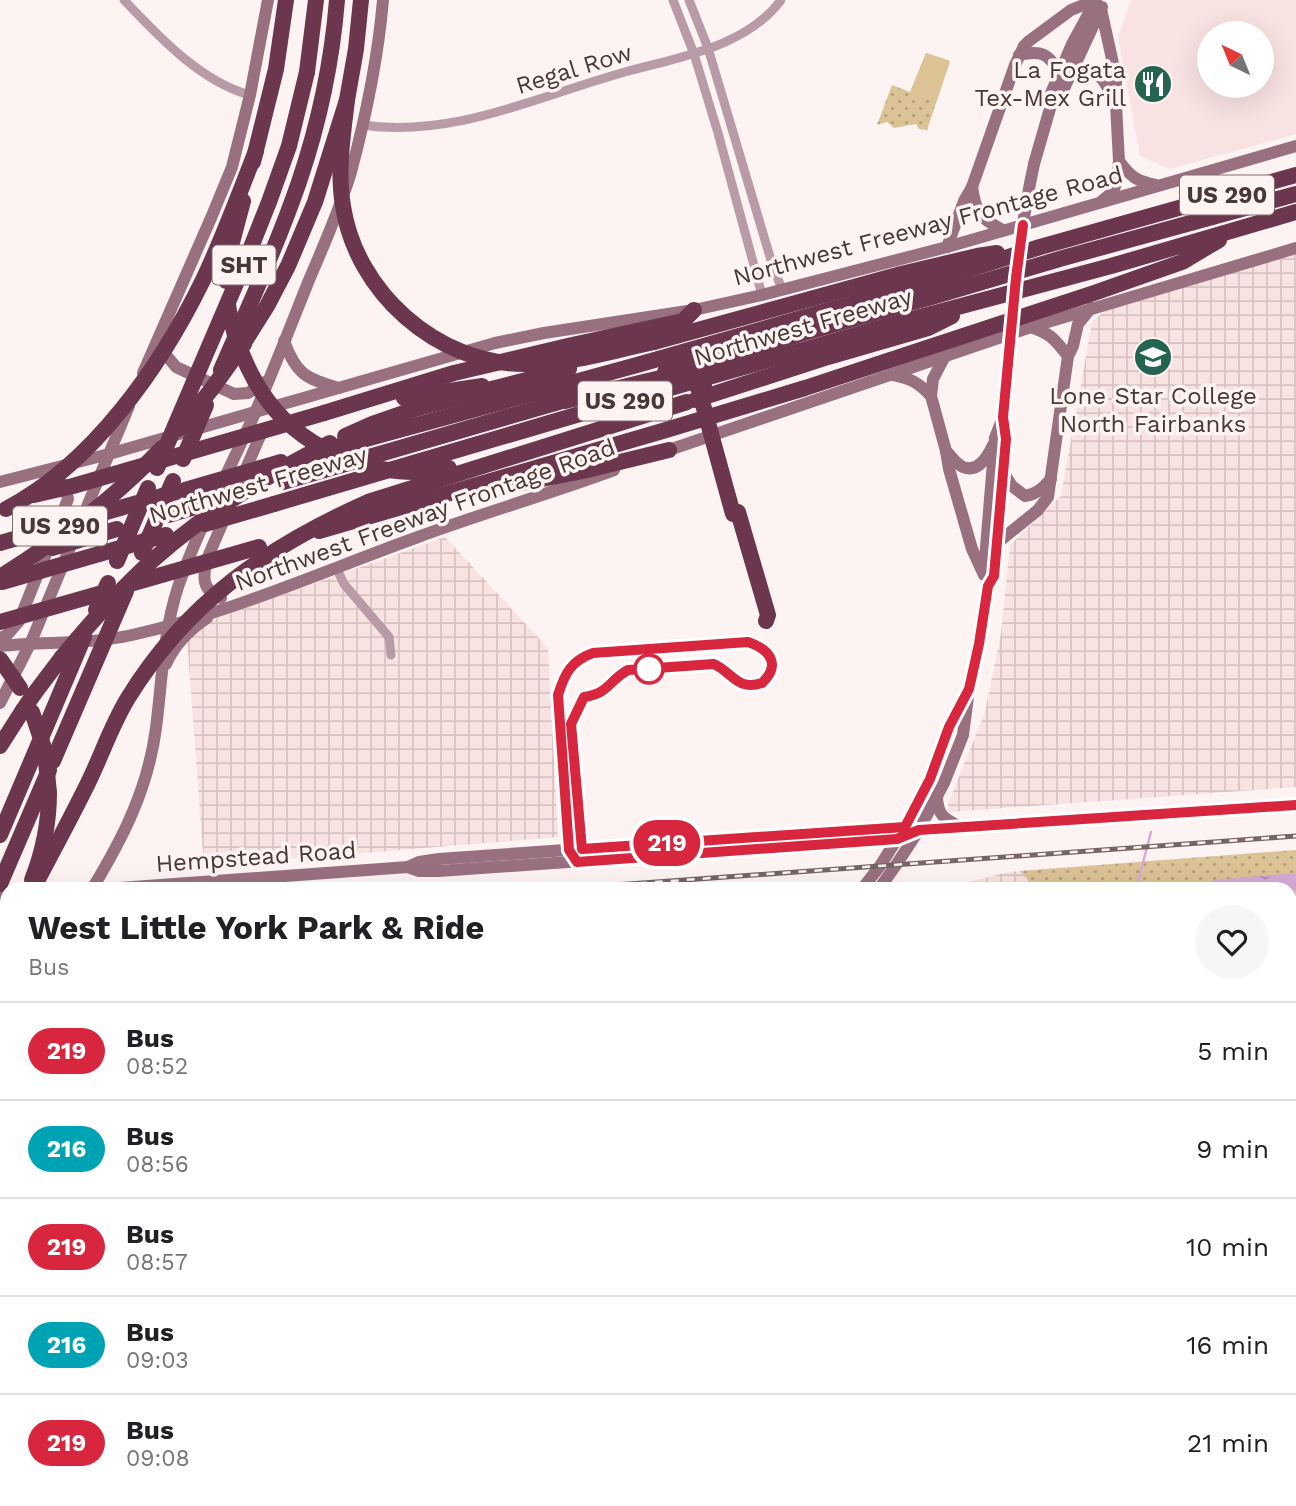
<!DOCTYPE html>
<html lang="en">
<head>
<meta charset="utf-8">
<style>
  body { margin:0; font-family:"Work Sans",sans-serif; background:#f6f6f6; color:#202124; height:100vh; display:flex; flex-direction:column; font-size:26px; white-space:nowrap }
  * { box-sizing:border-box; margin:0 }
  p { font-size:23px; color:#757577 }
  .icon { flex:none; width:38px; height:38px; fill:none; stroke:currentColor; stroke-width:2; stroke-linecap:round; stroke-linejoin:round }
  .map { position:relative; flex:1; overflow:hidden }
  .side { position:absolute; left:0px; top:882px; width:1297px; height:625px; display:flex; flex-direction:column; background:#fff; border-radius:21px 21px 0 0; box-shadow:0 7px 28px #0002 }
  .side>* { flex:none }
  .badge { padding:0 14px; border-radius:23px; font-size:24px; line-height:46px }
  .needle { width:46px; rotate:317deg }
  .fabs { position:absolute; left:1197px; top:21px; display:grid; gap:14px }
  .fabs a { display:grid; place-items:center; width:77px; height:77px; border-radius:50%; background:#fff; box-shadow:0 7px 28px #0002; font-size:35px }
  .map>.badge { position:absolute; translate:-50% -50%; box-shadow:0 0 0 4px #fff }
  .round { display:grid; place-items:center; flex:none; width:74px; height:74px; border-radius:37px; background:#f6f6f6 }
  .summary { display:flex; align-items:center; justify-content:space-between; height:119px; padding:0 28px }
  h1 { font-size:33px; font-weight:700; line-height:52px }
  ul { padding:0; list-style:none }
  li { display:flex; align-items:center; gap:21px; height:98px; padding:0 28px; border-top:2px solid #e0e0e0 }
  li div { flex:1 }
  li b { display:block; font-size:26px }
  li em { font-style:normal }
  li .badge { min-width:77px; font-weight:700; text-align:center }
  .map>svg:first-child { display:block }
  .built { fill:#f9e3e2; fill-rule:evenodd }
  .industrial { fill:url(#industrial-grid) }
  .grass { fill:url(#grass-dots) }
  .garden { fill:#dcc396 }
  .water { fill:url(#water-ripples) }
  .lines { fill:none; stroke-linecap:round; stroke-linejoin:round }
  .stream { stroke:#d6a9d7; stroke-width:2.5 }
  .street { stroke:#b89ba6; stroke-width:9 }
  .secondary { stroke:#99707f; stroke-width:12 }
  .highway { stroke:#6c374e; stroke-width:16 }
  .rail-casing { stroke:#756665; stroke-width:5 }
  .rail { stroke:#fcf3f2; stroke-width:2.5; stroke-dasharray:8; stroke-linecap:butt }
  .secondary-bridge { stroke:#99707f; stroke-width:12 }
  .highway-bridge { stroke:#6c374e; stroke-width:16 }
  .line-casing { stroke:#fff; stroke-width:16 }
  .line { stroke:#d7263d; stroke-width:10 }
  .stop-dot { fill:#fff; stroke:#d7263d; stroke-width:3.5 }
  .labels { text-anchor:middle; stroke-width:7; stroke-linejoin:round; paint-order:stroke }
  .shield { fill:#fcf3f2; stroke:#7f706e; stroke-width:2 }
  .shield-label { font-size:23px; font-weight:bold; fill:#493836 }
  .street-label { font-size:24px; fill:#493836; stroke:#fcf3f2 }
  .poi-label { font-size:24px; fill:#493836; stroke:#fcf3f2; text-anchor:end }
</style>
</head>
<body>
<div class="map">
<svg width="1296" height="1506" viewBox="0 0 1296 1506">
  <defs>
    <pattern id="industrial-grid" width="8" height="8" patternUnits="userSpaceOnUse" patternTransform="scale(1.75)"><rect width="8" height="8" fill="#f9e3e2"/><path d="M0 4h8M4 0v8" fill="none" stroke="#d7c4c2"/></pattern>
    <pattern id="grass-dots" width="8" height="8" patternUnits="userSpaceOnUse" patternTransform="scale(1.75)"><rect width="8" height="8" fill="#dcc396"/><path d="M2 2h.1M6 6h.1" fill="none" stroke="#b49f7b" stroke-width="1.8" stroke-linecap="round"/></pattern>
    <pattern id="water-ripples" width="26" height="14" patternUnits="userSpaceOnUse" patternTransform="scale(1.75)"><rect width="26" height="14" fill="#d6a9d7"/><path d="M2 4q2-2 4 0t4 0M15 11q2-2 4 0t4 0" fill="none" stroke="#b08baf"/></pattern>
  </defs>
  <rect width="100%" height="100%" fill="#fcf3f2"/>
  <path class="built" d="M1131,0h165v134l-126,35 -30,-13 -22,-119zM1209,33h53v53h-53z"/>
  <g class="industrial">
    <polygon points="1296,247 1296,787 949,812 948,804 985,712 1001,633 1010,545 1061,496 1092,322 1116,301"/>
    <polygon points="445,537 548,648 558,837 204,866 187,639 203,623"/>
    <polygon points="1296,850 1296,1506 1192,1506 1186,1500 1290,1500 1290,889 942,889 1008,872"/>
    <polygon points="645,1500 1075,1500 1069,1506 651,1506"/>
  </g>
  <g class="grass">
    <polygon points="926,53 950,61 927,130 919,129 916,124 894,128 887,122 877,125 892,85 910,92"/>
    <polygon points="1296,850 1296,907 1290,913 1290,889 1036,889 1020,871"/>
    <polygon points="977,1500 1075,1500 1069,1506 971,1506"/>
  </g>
  <polygon class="garden" points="926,53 950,61 936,103 910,93"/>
  <polygon class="water" points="1296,873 1296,889 1290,895 1290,889 1200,889 1215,880"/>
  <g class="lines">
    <g class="stream">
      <polyline points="1136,889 1151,832"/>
      <polyline points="1007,1506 1013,1500"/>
    </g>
    <g class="street">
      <path d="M124,0c34,36 77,82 126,95"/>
      <polyline points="673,0 694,54 718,133 762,295"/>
      <polyline points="689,0 708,48 773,267 782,289"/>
      <path d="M362,125c90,13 172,-27 256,-51 55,-16 127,-25 163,-74"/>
      <polyline points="337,569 344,584 389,637 391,655"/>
      <polyline points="771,1506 777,1500"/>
    </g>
    <g class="secondary">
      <polyline points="1101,9 1116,77 1116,105 1119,161 1116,183 1113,192 1102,201"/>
      <path d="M1019,55c22,-5 29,-2 40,17"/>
      <path d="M1069,75c28,-6 33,-2 44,24"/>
      <polyline points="1051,105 1060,97 1102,7"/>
      <path d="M1119,161c12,16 17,20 37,24"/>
      <polyline points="1034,164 1051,105 1051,93 1072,44 1096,0"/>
      <path d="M972,187c4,26 7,31 31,43"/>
      <polyline points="947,247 964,201 972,187 1015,65 1024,46 1029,41 1071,10 1096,0"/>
      <path d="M1031,327c22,8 23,12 37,29"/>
      <path d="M284,341c12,33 22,38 55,47"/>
      <polyline points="163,345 166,355 176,367 234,394 248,393 265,382"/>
      <polyline points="945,356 933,379 931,396 946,451 949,469 972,549 984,575"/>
      <polyline points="143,373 211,218 232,167 250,95 268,0"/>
      <path d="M893,375c18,4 25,7 38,21"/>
      <path d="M946,451c5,5 10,13 17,16 15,6 25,-11 30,-22"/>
      <polyline points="660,453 1031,327 1296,248"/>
      <path d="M1003,472l9,14 13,10c12,-2 18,-8 26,-17"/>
      <polyline points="0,482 109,454 495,343 544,333 694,310 762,295 947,247 1296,146"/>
      <polyline points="81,521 129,406"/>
      <polyline points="997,543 1038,510 1048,497 1068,356 1073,346 1078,324 1091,308"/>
      <polyline points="984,572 995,438 1002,420"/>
      <path d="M221,598c-20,-8 -18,-22 -14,-39l53,-123 7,-8"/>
      <polyline points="0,638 7,635 19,621 68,499 65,487 60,481"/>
      <path d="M0,646c44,-5 88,-1 132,-11 98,-22 192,-64 286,-98 65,-24 131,-43 196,-67"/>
      <path d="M166,664c9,-20 23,-34 41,-46"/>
      <polyline points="0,703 31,642 74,538"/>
      <path d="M937,797c1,19 7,21 23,30"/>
      <polyline points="408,867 419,871 439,871 897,839 919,830"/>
      <path d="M92,889c31,-51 56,-100 64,-161 6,-47 7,-95 22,-141 21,-60 51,-116 77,-174 19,-44 36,-88 54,-133 15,-35 31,-71 42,-108 15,-56 27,-114 32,-172"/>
      <polyline points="106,889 408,867 419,862 439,859 905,826 919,830 1296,804"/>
      <polyline points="862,889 880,866 897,839 930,779 949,727 966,696"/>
      <polyline points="879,889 896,865 919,830 944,783 963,735 969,689 979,644 988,586 994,576 1006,439 1003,417"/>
      <polyline points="0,897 7,897"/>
      <polyline points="0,1047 7,1032"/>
      <polyline points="1290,1066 1296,1060"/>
      <polyline points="1290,1423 1296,1430"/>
      <polyline points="634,1500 639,1506"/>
      <polyline points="237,1506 243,1500"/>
    </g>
    <g class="highway">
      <polyline points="307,72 316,0"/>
      <polyline points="253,162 276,69 286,0"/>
      <polyline points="226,281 229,254 243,201"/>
      <polyline points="786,338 935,296 1063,258 1296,194"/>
      <polyline points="245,341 267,306 288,266 315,202 347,100 356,49 361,0"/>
      <polyline points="654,342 901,274 977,256 997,253"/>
      <path d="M221,370c27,-62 56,-124 78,-188 20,-59 33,-120 38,-182"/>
      <polyline points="665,372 721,356"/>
      <polyline points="404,398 482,386"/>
      <polyline points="695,400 828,357 928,328 952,316"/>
      <polyline points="324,413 454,373 572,345 683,321 694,310"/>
      <polyline points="345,436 372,424 418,408"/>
      <polyline points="318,452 637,365 942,278 1040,247 1296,175"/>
      <polyline points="283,482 576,397"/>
      <polyline points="507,486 583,471 669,450"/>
      <polyline points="274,504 583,413 894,324 1111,266 1296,212"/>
      <polyline points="120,508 176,492"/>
      <polyline points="738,512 768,615 766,621"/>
      <polyline points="319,531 666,430 805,388 1094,293 1182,262 1219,240"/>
      <polyline points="99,554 166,535"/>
      <polyline points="34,694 62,657"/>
      <polyline points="0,746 23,710"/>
      <path d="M32,880c11,-28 17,-57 17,-87"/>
      <polyline points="0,884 49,770"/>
      <polyline points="0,951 7,936"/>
    </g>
    <defs>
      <g id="rail">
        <polyline points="559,889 1296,836"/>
        <polyline points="0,928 7,928"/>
        <polyline points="0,1126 7,1133"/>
      </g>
    </defs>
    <use href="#rail" class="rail-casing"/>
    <use href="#rail" class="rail"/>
    <path class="secondary-bridge" d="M1003,417c7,-85 13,-170 31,-253"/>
    <g class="highway-bridge">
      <path d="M347,100c-4,35 -10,71 -4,106 13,86 94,158 181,158 44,1 88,-13 130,-22"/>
      <path d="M228,304c1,10 4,20 7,31 8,24 18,46 33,66 39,53 118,82 181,67"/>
      <polyline points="705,394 703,378 704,371 712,364 747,353 797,335"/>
      <polyline points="565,401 681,373 691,375 699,390 733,514"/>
      <polyline points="418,408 569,369"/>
      <polyline points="179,429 211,390 244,344"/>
      <polyline points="183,459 206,405"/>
      <polyline points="157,468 246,260 269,202 289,146 307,72"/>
      <polyline points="185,490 281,462"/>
      <polyline points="34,495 73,486 324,413"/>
      <path d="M6,509c87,-45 155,-143 197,-229 20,-42 36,-86 53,-129"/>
      <polyline points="168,515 226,498"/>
      <polyline points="205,524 274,504"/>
      <polyline points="0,543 120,508"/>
      <polyline points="52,548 117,529"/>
      <polyline points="142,553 173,481"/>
      <polyline points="117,561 148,488"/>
      <path d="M0,577c59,-37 114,-78 162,-129"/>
      <polyline points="2,582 99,554"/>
      <polyline points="130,584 259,547"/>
      <polyline points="96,610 108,583"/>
      <polyline points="0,622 109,591"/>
      <path d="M62,657c29,-35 59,-69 92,-98 53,-47 113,-84 176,-116"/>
      <polyline points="0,659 20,688"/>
      <polyline points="23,710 34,694"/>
      <polyline points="32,712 45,751 49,793"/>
      <polyline points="53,761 126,591"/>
      <polyline points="0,835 84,637"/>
      <path d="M31,889l6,-8c18,-34 36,-67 52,-100 13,-27 23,-57 39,-83 59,-96 139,-151 240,-196l319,-100"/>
    </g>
  </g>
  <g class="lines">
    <defs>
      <path id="line" d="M1023,225l-7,53 -13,139 3,22 -12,137 -6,10 -9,58 -10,45 -20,38 -19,52 -25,48 -323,22 -11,-125 13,-27c26,-4 24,-16 44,-27l86,-6c19,9 23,27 48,19 20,-19 7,-34 -14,-41l-155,11c-22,8 -28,20 -35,42l11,155 8,12 320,-23 22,-9 377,-25"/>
    </defs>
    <use href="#line" class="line-casing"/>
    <use href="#line" class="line"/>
  </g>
  <defs>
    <symbol id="restaurant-disc" viewBox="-11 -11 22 22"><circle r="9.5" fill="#256450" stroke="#fcf3f2"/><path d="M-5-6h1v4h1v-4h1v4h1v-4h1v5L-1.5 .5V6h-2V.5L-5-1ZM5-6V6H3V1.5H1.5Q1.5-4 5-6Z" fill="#fff"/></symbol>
    <symbol id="university-disc" viewBox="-11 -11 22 22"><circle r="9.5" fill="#256450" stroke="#fcf3f2"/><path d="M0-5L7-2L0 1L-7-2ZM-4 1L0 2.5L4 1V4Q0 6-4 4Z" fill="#fff"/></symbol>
  </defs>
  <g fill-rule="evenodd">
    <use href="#restaurant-disc" x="1131" y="62" width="44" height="44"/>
    <use href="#university-disc" x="1131" y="335" width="44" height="44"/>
  </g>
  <circle class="stop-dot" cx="649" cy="669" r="14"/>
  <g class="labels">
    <g class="shield">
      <rect x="1180" y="175.5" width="94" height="39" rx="5"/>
      <rect x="212.5" y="245.5" width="63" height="39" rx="5"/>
      <rect x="578" y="381.5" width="94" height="39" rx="5"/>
      <rect x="13" y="506.5" width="94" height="39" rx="5"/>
    </g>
    <g class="shield-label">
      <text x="1227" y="203">US 290</text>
      <text x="244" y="273">SHT</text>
      <text x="625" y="409">US 290</text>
      <text x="60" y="534">US 290</text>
    </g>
    <g class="street-label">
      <text transform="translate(574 69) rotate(-17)" y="8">Regal Row</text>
      <text transform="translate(928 226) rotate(-15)" y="8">Northwest Freeway Frontage Road</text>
      <text transform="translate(803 327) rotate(-16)" y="8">Northwest Freeway</text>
      <text transform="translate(258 485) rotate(-16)" y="8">Northwest Freeway</text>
      <text transform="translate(425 515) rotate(-20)" y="8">Northwest Freeway Frontage Road</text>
      <text transform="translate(256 857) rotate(-4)" y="8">Hempstead Road</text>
    </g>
    <g class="poi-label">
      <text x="1126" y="78">La Fogata<tspan x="1126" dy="28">Tex-Mex Grill</tspan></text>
      <text x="1153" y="404" text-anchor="middle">Lone Star College<tspan x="1153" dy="28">North Fairbanks</tspan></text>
    </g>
  </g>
</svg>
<div class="fabs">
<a><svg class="needle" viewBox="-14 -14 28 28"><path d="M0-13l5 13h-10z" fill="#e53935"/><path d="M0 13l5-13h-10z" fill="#757577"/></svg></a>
</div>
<b class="badge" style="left:667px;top:843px;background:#d7263d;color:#fff">219</b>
<section class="side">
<div class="summary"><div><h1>West Little York Park &amp; Ride</h1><p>Bus</p></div><a class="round"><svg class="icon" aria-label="heart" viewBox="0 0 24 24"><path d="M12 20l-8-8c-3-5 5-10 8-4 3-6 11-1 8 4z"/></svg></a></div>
<ul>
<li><span class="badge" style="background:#d7263d;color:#fff">219</span><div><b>Bus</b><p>08:52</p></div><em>5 min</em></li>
<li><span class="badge" style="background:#00a3b4;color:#fff">216</span><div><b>Bus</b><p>08:56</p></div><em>9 min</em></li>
<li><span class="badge" style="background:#d7263d;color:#fff">219</span><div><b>Bus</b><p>08:57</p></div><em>10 min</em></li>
<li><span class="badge" style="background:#00a3b4;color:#fff">216</span><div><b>Bus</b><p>09:03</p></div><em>16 min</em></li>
<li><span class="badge" style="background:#d7263d;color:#fff">219</span><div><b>Bus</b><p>09:08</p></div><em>21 min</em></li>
</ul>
</section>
</div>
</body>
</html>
